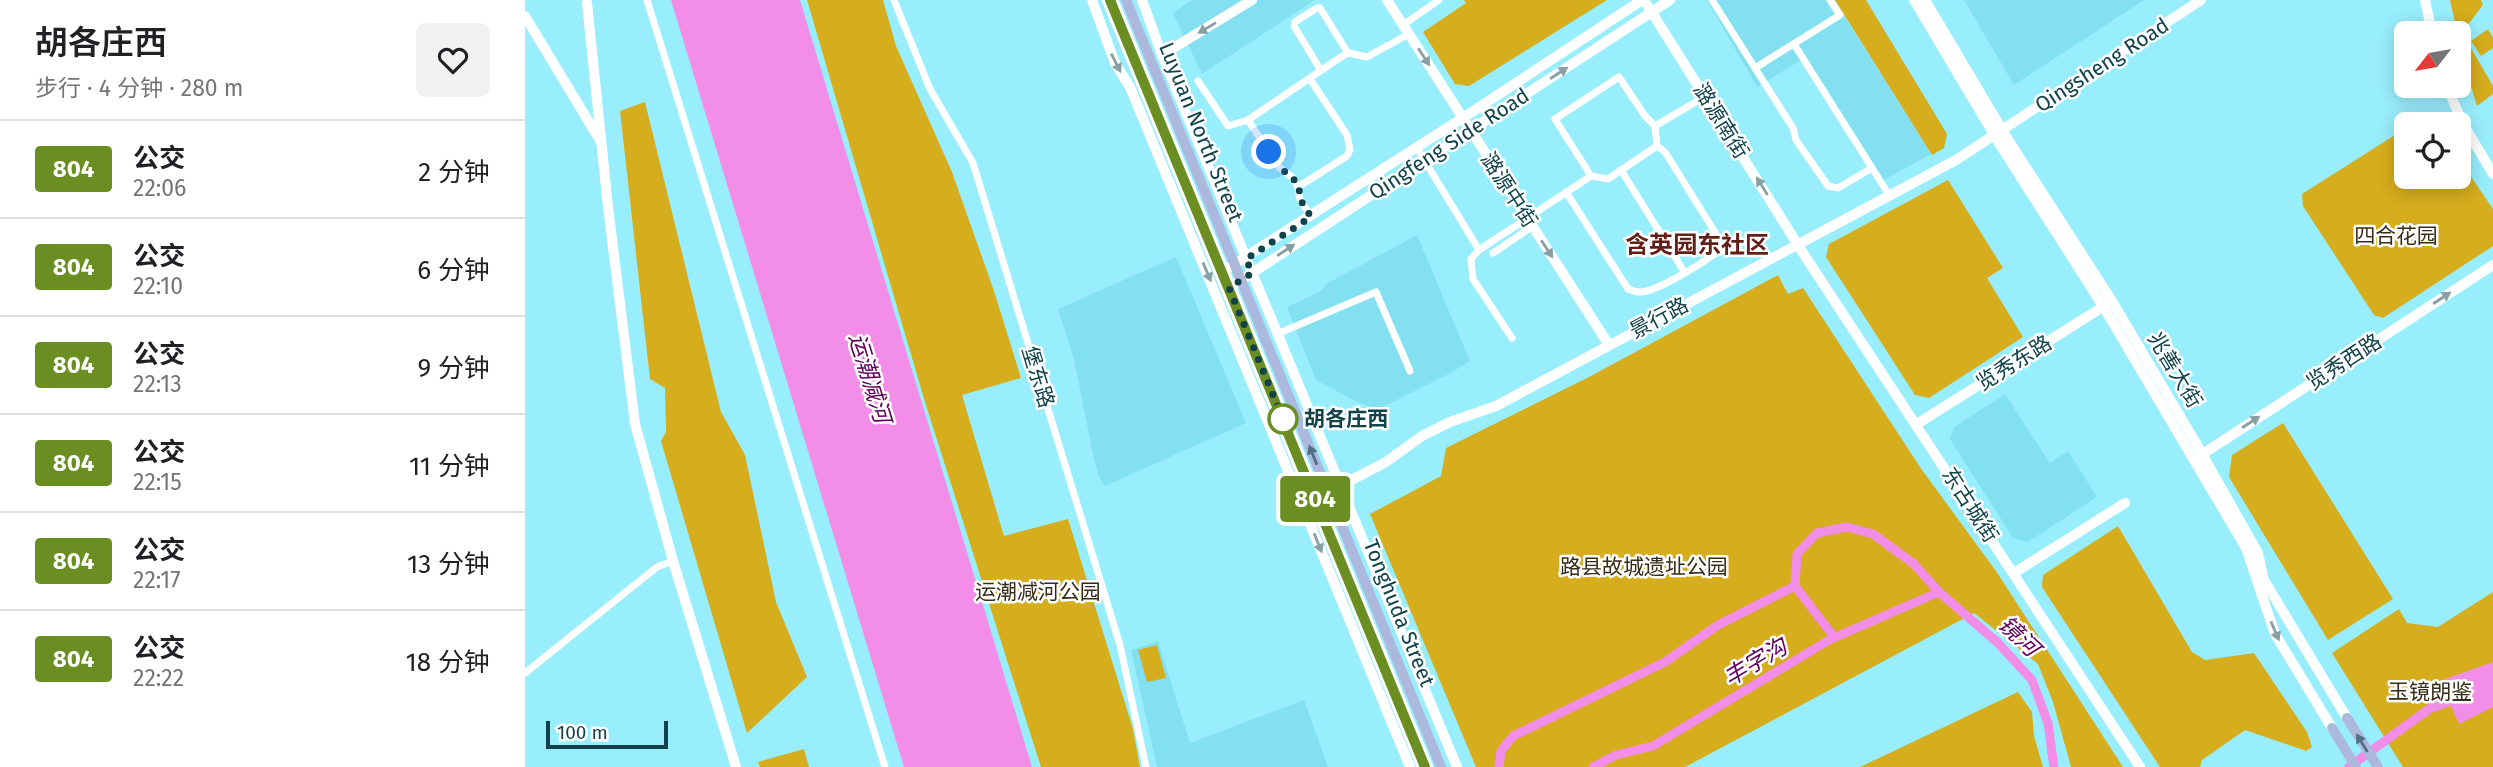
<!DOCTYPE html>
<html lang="zh">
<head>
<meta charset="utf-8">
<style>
  body { margin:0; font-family:"Fira Sans","Noto Sans SC",sans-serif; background:#f2f2f2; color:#202124; height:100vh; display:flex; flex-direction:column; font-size:26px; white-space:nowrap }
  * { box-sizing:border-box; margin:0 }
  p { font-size:23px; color:#757577 }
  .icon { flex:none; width:38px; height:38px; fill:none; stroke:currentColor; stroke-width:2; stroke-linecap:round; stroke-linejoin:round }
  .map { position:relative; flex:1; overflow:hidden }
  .panel { display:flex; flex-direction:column; background:#fff; width:525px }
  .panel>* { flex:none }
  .badge { padding:0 14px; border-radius:5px; font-size:24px; line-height:46px }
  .needle { width:46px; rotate:239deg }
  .fabs { position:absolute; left:1869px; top:21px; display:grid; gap:14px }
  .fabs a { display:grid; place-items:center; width:77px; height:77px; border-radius:10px; background:#fff; box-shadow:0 4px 18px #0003; font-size:35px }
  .scale { position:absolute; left:21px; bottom:18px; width:122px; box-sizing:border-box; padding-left:7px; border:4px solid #10424a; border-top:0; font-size:19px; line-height:24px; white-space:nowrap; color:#10424a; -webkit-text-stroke:5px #fff; paint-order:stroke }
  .you { position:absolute; width:35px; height:35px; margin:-18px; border:5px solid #fff; border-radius:50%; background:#1a73e8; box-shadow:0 0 0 10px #1a73e833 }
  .map>.badge { position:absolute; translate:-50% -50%; box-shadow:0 0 0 4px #fff }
  .round { display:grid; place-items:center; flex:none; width:74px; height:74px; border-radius:10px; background:#f2f2f2 }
  .headline { display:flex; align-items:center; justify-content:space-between; height:119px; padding:0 35px }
  h1 { font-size:33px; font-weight:600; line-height:52px }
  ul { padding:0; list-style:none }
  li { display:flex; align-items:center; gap:21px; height:98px; padding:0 35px; border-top:2px solid #e0e0e0 }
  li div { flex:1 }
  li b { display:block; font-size:26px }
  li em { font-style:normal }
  li .badge { min-width:77px; font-weight:700; text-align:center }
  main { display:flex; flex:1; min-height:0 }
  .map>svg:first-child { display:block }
  .built { fill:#83e0f1 }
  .green { fill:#d6ad1d }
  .water { fill:#f28de8 }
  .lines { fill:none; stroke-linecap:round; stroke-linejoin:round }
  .canal { stroke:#f28de8; stroke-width:9 }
  .river { stroke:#f28de8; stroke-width:14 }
  .street { stroke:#fff; stroke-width:7 }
  .secondary { stroke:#fff; stroke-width:10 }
  .primary { stroke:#acb8dc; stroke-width:10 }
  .oneway { fill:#88a0a4 }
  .oneway2 { fill:#4e7184 }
  .line-casing { stroke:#fff; stroke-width:16 }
  .line { stroke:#6b8e23; stroke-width:10 }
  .walk { stroke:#10424a; stroke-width:7; stroke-dasharray:0 12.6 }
  .stop-dot { fill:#fff; stroke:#6b8e23; stroke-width:3.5 }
  .labels { text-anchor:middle; stroke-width:5; stroke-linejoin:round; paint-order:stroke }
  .street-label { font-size:21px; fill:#10424a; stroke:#fff }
  .park-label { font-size:21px; fill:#352d16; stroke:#fff }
  .stop-label { font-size:21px; font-weight:bold; fill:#10424a; stroke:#fff; text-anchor:start }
  .water-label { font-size:23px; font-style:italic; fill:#60005c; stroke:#fff }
  .quarter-label { font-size:24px; font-weight:bold; fill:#631f16; stroke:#fff }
</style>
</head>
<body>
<main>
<section class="panel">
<div class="headline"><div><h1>胡各庄西</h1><p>步行 · 4 分钟 · 280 m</p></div><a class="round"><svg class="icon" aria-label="heart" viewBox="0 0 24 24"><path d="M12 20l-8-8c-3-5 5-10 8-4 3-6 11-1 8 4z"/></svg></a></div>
<ul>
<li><span class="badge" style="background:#6b8e23;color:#fff">804</span><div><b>公交</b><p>22:06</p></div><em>2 分钟</em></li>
<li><span class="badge" style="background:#6b8e23;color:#fff">804</span><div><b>公交</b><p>22:10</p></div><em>6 分钟</em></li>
<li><span class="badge" style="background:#6b8e23;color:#fff">804</span><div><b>公交</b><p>22:13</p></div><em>9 分钟</em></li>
<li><span class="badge" style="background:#6b8e23;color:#fff">804</span><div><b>公交</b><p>22:15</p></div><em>11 分钟</em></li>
<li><span class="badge" style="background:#6b8e23;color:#fff">804</span><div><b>公交</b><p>22:17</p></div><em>13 分钟</em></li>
<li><span class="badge" style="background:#6b8e23;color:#fff">804</span><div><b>公交</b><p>22:22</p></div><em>18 分钟</em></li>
</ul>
</section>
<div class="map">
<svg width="1968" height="767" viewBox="0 0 1968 767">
  <rect width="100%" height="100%" fill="#99eefd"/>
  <g class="built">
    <polygon points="667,0 790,0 677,74 648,13"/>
    <polygon points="1182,0 1309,0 1406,154 1359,180 1281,57 1232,87"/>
    <polygon points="1439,0 1619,0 1489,85"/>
    <polygon points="892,235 945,361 922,375 854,409 834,403 791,380 762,307 796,291 803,283"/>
    <polygon points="651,257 721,423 580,486 574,477 569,459 549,359 533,309"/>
    <polygon points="1480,394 1525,463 1543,451 1572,497 1503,542 1488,538 1425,439 1429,427"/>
    <polygon points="633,641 665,743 779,700 803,767 632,767 606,650"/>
  </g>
  <g class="green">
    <polygon points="282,0 358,0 371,46 427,172 469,291 496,378 437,395 479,536 543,519 608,729 615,767 516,767 400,402"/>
    <polygon points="939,0 1082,0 944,86 930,84 898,32 941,3"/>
    <polygon points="1310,0 1341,0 1422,134 1419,148 1407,155"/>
    <polygon points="1925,0 1956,0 1958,5 1939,30 1943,43 1968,86 1968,94 1952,106 1940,66"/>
    <polygon points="1963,29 1968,38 1968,48 1956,56 1946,41"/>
    <polygon points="120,102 196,412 220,455 251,602 282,677 222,733 136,441 141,432 140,388 125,379 95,111"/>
    <polygon points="1881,128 1881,177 1934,177 1934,159 1968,209 1968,246 1858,318 1849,315 1778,206 1777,194"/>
    <polygon points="1423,180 1478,268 1462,278 1498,337 1404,398 1390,395 1301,257 1304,244"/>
    <polygon points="1253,275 1263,294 1278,288 1397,470 1471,571 1598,767 1546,767 1528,702 1513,664 1449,613 1160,767 951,767 845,514 916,476 921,448 1064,377"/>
    <polygon points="1758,423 1868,599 1803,640 1704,477 1707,455"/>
    <polygon points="1593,526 1667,652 1680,660 1729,653 1782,732 1787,747 1781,751 1720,730 1677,760 1675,767 1635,767 1517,587 1518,575"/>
    <polygon points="1968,592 1968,767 1878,767 1807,653 1874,609 1882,623 1913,627"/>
    <polygon points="632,645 641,678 622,682 613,650"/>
    <polygon points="1493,692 1507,712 1509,736 1518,767 1335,767"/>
    <polygon points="279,749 284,767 235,767 233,762"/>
  </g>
  <g class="water">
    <polygon points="146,0 275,0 507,767 379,767"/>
    <polygon points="1968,662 1968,707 1934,724 1915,681"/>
  </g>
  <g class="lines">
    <g class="canal">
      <polyline points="1270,586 1272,554 1292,533 1322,527 1348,534 1389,564 1414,592 1472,642 1507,680 1523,723 1529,767"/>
      <polyline points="974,767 976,751 988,736 1140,662 1193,625 1270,586 1309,637"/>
      <polyline points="1068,767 1091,755 1128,746 1304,640 1414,592"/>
      <polyline points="1824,767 1911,704"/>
    </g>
    <polyline class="river" points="1911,704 1968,682"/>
    <g class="street">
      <polyline points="122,0 360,767"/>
      <polyline points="369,0 405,89 448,163 595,645 621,767"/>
      <polyline points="1187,0 1268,128 1271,140 1303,186 1313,188 1347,168"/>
      <polyline points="878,25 914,0"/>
      <polyline points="1269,44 1364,195"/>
      <polyline points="1230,68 1315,15 1305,0"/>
      <polyline points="795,69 769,26 770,22 792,8 795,8 823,53"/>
      <polyline points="673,81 703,126 723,120 816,57 823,53 842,57 884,34"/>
      <polyline points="723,120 754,167 768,178 773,187 775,199 786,217"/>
      <polyline points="892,148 954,250"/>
      <polyline points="1096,170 1160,273"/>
      <polyline points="1066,176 1030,119 1094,77 1120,116 1130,126"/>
      <polyline points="773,187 822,156 825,150 822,135 785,79"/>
      <path d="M1041,192l62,97c4,1 6,3 11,3 17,1 69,-32 83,-44l-4,-11 -53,-85 -8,-6"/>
      <polyline points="968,253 1008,226"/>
      <polyline points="752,334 851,292 885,371"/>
      <polyline points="987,338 948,279 946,259 954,250 1066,176 1083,179 1132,146 1130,126 1181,96"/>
      <polyline points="0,673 132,567 148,561"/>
    </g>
    <g class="secondary">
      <polyline points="567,0 590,63 605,87 885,767"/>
      <polyline points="617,0 637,55 932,767"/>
      <polyline points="862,0 1084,345"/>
      <polyline points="1119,0 1278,253 1615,767"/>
      <polyline points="1389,0 1474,143 1578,306 1721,548 1750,634 1807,728"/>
      <polyline points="1400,0 1482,138 1587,301 1672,445 1733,553 1739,580 1822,718"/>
      <polyline points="1900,0 1907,33"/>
      <polyline points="62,3 83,207 110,424 148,561 211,767"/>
      <polyline points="0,16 76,142"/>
      <polyline points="637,55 727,0"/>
      <polyline points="1922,86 1937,122 1968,174"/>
      <polyline points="697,272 947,112 1117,0"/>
      <polyline points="704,288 1145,0"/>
      <polyline points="1392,424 1584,303"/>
      <polyline points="1673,457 1968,265"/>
      <polyline points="794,508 815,486 861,462 897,436 925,422 971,406 1431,160 1676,0"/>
      <polyline points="1489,573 1600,503"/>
    </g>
    <g class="primary">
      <polyline points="585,0 900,767"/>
      <polyline points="601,0 916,767"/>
      <polyline points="1822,718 1853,767"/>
      <polyline points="1807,728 1831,767"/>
    </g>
  </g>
  <defs><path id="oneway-solid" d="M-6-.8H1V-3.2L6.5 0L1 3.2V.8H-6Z" transform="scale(1.75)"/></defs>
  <g class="oneway">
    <use href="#oneway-solid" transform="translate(682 28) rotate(149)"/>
    <use href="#oneway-solid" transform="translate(899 57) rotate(57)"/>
    <use href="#oneway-solid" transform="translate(591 63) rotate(63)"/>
    <use href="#oneway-solid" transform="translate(1034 73) rotate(-33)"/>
    <use href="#oneway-solid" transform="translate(1237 186) rotate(-122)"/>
    <use href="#oneway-solid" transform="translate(1022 249) rotate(57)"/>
    <use href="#oneway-solid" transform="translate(761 250) rotate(-33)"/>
    <use href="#oneway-solid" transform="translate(682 272) rotate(67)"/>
    <use href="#oneway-solid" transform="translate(1917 298) rotate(-33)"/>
    <use href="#oneway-solid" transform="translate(1726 422) rotate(-33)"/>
    <use href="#oneway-solid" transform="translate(793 543) rotate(68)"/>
    <use href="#oneway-solid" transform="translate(1750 631) rotate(67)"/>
  </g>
  <g class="oneway2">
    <use href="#oneway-solid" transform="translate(788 455) rotate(-112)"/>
    <use href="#oneway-solid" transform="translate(1837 743) rotate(-122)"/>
  </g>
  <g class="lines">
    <defs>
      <polyline id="line" points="585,0 900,767"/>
    </defs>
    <use href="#line" class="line-casing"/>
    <use href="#line" class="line"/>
    <polyline class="walk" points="744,152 754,167 768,178 774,187 775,199 786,217 721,259 727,273 704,288 758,419"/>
  </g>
  <circle class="stop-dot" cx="758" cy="419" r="14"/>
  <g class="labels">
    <g class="street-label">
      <text transform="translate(1577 65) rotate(-33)" y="7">Qingsheng Road</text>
      <text transform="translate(1196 121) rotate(58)" y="7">潞源南街</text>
      <text transform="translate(676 132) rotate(68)" y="7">Luyuan North Street</text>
      <text transform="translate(924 144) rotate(-33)" y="7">Qingfeng Side Road</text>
      <text transform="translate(984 190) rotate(57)" y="7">潞源中街</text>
      <text transform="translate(1134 318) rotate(-28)" y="7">景行路</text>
      <text transform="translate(1819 362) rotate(-33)" y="7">览秀西路</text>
      <text transform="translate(1489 363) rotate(-32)" y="7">览秀东路</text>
      <text transform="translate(1650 370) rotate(59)" y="7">兆善大街</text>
      <text transform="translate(513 377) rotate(73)" y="7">堡东路</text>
      <text transform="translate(1445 505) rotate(57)" y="7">东古城街</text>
      <text transform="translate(874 613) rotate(68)" y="7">Tonghuda Street</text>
    </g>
    <g class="park-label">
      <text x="1871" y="243">四合花园</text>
      <text x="1119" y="574">路县故城遗址公园</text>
      <text x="513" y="599">运潮减河公园</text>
      <text x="1905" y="699">玉镜朗鉴</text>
    </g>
    <g class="stop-label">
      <text x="779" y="426">胡各庄西</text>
    </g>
    <g class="water-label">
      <text transform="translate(345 378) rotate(73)" y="8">运潮减河</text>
      <text transform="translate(1494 636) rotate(44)" y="8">镜河</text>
      <text transform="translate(1230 662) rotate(-31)" y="8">丰字沟</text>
    </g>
    <g class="quarter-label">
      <text x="1172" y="253">含英园东社区</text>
    </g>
  </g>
</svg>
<div class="fabs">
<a><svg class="needle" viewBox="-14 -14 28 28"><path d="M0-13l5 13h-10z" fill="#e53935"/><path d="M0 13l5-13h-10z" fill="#757577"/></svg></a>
<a><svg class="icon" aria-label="locate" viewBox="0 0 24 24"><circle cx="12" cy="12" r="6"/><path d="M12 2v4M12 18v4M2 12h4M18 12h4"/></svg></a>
</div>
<div class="scale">100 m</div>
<div class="you" style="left:744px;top:152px"></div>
<b class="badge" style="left:790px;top:499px;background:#6b8e23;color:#fff">804</b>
</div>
</main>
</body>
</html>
